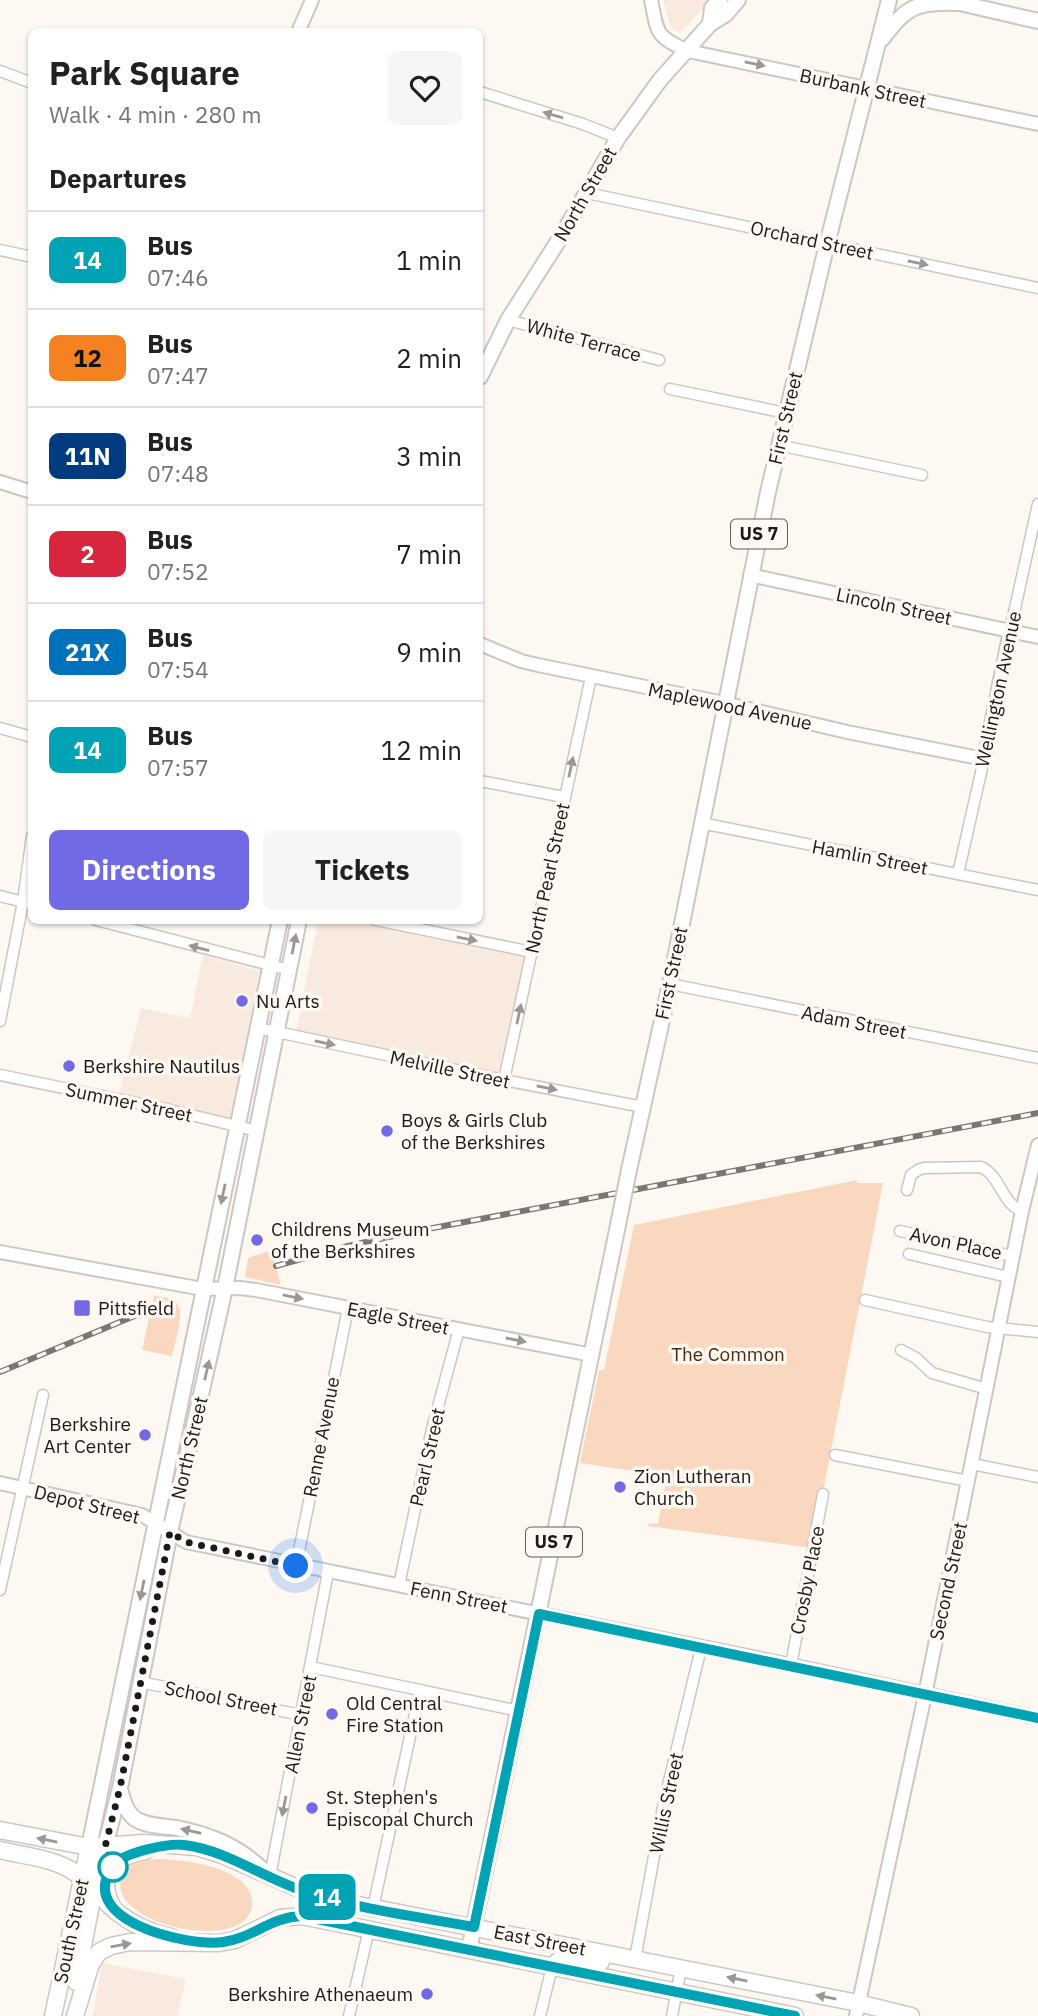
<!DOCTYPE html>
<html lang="en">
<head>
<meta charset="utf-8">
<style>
  body { margin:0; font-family:"IBM Plex Sans",sans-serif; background:#f6f6f6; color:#202124; height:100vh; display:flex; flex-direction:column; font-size:26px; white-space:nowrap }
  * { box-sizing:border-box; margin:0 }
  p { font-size:23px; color:#757577 }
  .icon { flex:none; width:38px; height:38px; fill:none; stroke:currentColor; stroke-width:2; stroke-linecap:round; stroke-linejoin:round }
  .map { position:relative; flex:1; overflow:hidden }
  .sheet { position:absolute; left:28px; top:28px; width:455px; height:896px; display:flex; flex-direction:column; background:#fff; border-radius:10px; box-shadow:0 2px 5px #0004 }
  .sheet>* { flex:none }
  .badge { padding:0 14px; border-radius:10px; font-size:24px; line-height:46px }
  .you { position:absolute; width:35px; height:35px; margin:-18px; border:5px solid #fff; border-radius:50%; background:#1a73e8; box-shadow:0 0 0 10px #1a73e833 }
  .map>.badge { position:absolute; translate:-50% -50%; box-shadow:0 0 0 4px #fff }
  h2 { padding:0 21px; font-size:26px; line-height:63px }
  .round { display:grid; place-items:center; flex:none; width:74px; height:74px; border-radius:10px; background:#f6f6f6 }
  .summary { display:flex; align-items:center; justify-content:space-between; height:119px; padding:0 21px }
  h1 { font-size:33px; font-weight:700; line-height:52px }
  .cta { display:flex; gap:14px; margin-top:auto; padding:14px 21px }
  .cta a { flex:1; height:80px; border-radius:10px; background:#716ae4; color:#fff; font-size:28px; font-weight:700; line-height:80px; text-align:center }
  .cta a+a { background:#f6f6f6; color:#202124 }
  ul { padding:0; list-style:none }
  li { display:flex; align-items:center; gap:21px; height:98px; padding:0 21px; border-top:2px solid #e0e0e0 }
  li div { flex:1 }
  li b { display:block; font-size:26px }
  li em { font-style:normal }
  li .badge { min-width:77px; font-weight:700; text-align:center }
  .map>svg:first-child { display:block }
  .built { fill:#f9eae0 }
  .green { fill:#fad8bf }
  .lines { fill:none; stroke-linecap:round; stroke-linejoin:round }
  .minor-casing { stroke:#cec6c1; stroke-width:13 }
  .tertiary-casing { stroke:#cec6c1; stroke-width:16 }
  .primary-casing { stroke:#cec6c1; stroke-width:18 }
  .trunk-casing { stroke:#cec6c1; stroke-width:19 }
  .minor { stroke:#fff; stroke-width:10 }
  .tertiary { stroke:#fff; stroke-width:12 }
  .primary { stroke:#fff; stroke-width:14 }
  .trunk { stroke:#fff; stroke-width:16 }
  .rail-casing { stroke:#797673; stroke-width:6 }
  .rail { stroke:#fef8f3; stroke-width:3.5; stroke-dasharray:10; stroke-linecap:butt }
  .primary-bridge-casing { stroke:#cec6c1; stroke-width:18; stroke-linecap:butt }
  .primary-bridge { stroke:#fff; stroke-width:14 }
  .oneway { fill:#999897 }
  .line-casing { stroke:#fff; stroke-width:16 }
  .line { stroke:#00a3b4; stroke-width:10 }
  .walk { stroke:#1c1a18; stroke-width:7; stroke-dasharray:0 12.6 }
  .poi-dot { fill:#716ae4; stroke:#fef8f3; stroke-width:2.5 }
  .stop-dot { fill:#fff; stroke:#00a3b4; stroke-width:3.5 }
  .labels { text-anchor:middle; stroke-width:7; stroke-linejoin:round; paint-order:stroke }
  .shield { fill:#fef8f3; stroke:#605d5a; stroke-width:2 }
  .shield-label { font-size:18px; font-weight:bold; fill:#1c1a18 }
  .street-label { font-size:19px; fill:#1c1a18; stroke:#fef8f3 }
  .poi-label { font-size:19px; fill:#1c1a18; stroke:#fef8f3; text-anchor:start }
  .park-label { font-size:19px; fill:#4b2a0d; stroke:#fef8f3 }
</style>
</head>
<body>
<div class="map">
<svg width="1038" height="2016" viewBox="0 0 1038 2016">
  <rect width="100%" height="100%" fill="#fef8f3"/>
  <g class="built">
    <polygon points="663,0 711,0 683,30 677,32 670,26"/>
    <polygon points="318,921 356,921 526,954 499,1073 296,1032"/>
    <polygon points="203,955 260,971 230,1118 119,1093 141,1008 190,1018"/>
    <polygon points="102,1963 186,1979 177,2016 93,2016"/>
  </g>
  <g class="green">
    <polygon points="857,1180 857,1183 883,1183 812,1548 648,1526 649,1523 658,1524 667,1476 580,1463 599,1370 604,1370 634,1225"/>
    <polygon points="271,1250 281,1285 245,1277 248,1258"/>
    <path d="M154,1295c7,2 16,2 22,7 10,10 -1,41 -4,54l-30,-6z"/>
    <path d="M164,1859c25,2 56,6 77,22 7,6 12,14 11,24 -4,51 -150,19 -130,-29 7,-16 26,-17 42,-17z"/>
  </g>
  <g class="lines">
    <defs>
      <g id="minor">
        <polyline points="0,71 32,83"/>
        <polyline points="480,92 583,124 618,138"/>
        <polyline points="587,193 1038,288"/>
        <polyline points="0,250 32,257"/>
        <polyline points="508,320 659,360"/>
        <polyline points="670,389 786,413"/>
        <polyline points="778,445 922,475"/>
        <polyline points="1010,631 1038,504"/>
        <polyline points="0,728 32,737"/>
        <polyline points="480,781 564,797"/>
        <polyline points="701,823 1038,890"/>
        <polyline points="958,874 984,759"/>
        <polyline points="0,896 32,904"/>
        <polyline points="96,920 289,970"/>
        <polyline points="376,920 532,952"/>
        <polyline points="670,984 1038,1058"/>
        <polyline points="0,1021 23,902 32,836"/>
        <polyline points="258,1028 504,1080 643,1107"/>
        <polyline points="0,1075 166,1109 257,1131"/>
        <polyline points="504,1080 591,677"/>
        <path d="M907,1190l4,-15 7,-5 6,-2 57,-1c20,9 20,36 41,44"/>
        <polyline points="900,1231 1012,1256"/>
        <polyline points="909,1254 1008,1277"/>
        <polyline points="865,1300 987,1327 1038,1332"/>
        <polyline points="901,1350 916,1358 932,1373 987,1389"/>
        <polyline points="835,1455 968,1481"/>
        <polyline points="972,1464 1038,1477"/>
        <polyline points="296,1566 348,1308"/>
        <polyline points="399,1585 432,1429 459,1329"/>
        <polyline points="0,1590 43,1395"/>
        <polyline points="791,1665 823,1494"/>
        <polyline points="311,1667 519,1711"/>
        <polyline points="140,1682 301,1715"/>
        <polyline points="270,1876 328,1572"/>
        <polyline points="373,1908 420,1690"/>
        <polyline points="635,1959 664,1802 701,1648"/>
        <polyline points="349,2016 369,1929"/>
        <polyline points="540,2016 552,1967"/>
        <polyline points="672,2016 681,1968"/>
      </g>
      <g id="tertiary">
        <path d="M651,0c7,34 4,36 37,51l350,73"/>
        <polyline points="298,32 312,0"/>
        <polyline points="0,482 32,492"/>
        <polyline points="750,575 1038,637"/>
        <polyline points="480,644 521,661 538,665 724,703 847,732 984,759 1010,631"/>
        <polyline points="0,1252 203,1289 240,1288 256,1290 592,1355"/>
        <polyline points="0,1483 142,1515 186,1542 791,1665 1038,1718"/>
        <polyline points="856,2016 925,1695 1022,1211 1038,1145"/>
      </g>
      <g id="primary">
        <polyline points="951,1 1038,21"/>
        <polyline points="710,24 712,8 720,0"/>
        <path d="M882,39c26,-34 34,-37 77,-36"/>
        <polyline points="480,377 508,320 562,235 618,138 660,80 710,24 726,14 738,0"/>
        <polyline points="629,1170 670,984 768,492 825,252 889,0"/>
        <path d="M120,1789c3,11 5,21 14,29 11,8 29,8 43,10 34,7 61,18 87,43"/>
        <polyline points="89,1847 280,920"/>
        <polyline points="105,1847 120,1788 170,1532 225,1288 299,920"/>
        <polyline points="469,1950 618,1225"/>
      </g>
      <g id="trunk">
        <polyline points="0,1830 89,1847 144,1843 197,1847 225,1856 297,1888 338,1901 858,2003 911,2016"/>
        <path d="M0,1850c24,6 53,8 74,22 14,9 25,22 36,34 17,16 41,27 64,32"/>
        <path d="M112,1906c-16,-31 3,-50 33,-55"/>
        <path d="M552,1967c14,-17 29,-8 49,-5"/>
        <polyline points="76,1982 94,1889 105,1847"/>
        <polyline points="53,2016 89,1847"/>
        <polyline points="75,2016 91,1964 99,1952 111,1946 130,1942 219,1943 235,1940 280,1918 302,1916 795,2016"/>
      </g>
    </defs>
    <use href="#minor" class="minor-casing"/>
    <use href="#tertiary" class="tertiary-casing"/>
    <use href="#primary" class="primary-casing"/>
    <use href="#trunk" class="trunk-casing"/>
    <use href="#minor" class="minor"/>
    <use href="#tertiary" class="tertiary"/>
    <use href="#primary" class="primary"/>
    <use href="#trunk" class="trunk"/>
    <defs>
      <g id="rail">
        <polyline points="276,1266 348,1246 412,1232 1038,1113"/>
        <polyline points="0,1372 151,1309"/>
      </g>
    </defs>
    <use href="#rail" class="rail-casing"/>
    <use href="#rail" class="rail"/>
    <defs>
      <polyline id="primary-bridge" points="618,1225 629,1170"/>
    </defs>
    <use href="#primary-bridge" class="primary-bridge-casing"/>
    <use href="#primary-bridge" class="primary-bridge"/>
  </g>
  <defs><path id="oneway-solid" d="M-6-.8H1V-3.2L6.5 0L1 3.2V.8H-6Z" transform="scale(1.75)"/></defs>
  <g class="oneway">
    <use href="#oneway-solid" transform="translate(755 64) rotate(11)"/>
    <use href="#oneway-solid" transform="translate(553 115) rotate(-164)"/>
    <use href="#oneway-solid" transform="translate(918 263) rotate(12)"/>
    <use href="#oneway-solid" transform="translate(571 767) rotate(-78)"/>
    <use href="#oneway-solid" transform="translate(467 939) rotate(11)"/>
    <use href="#oneway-solid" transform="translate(294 944) rotate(-79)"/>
    <use href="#oneway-solid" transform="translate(199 948) rotate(-165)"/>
    <use href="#oneway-solid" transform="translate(519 1014) rotate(-78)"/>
    <use href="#oneway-solid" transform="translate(325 1043) rotate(12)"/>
    <use href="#oneway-solid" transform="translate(547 1088) rotate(11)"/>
    <use href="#oneway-solid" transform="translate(223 1194) rotate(102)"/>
    <use href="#oneway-solid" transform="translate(293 1297) rotate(11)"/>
    <use href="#oneway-solid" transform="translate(516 1340) rotate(11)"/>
    <use href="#oneway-solid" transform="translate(207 1370) rotate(-77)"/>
    <use href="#oneway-solid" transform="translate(142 1590) rotate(102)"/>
    <use href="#oneway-solid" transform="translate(284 1806) rotate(101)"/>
    <use href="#oneway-solid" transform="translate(191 1831) rotate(-167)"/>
    <use href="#oneway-solid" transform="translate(47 1840) rotate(-169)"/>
    <use href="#oneway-solid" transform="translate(121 1945) rotate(-10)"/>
    <use href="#oneway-solid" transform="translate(737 1979) rotate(-169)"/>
    <use href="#oneway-solid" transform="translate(826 1997) rotate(-169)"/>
  </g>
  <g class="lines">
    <defs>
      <path id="line" d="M795,2016l-493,-100c-33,1 -48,22 -79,26 -36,5 -151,-22 -109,-77 10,-13 55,-22 70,-20 41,5 75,30 114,44 56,20 117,27 176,38l65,-313 499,104"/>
    </defs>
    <use href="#line" class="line-casing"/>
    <use href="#line" class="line"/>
    <polyline class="walk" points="113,1867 105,1847 120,1788 170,1532 186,1542 296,1566"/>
  </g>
  <g class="poi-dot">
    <circle cx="242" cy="1001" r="7"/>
    <circle cx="69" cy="1066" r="7"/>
    <circle cx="387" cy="1131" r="7"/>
    <circle cx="257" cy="1240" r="7"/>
    <rect x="73" y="1299" width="18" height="18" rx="3.5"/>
    <circle cx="145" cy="1435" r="7"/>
    <circle cx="620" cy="1487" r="7"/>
    <circle cx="332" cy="1714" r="7"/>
    <circle cx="312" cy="1808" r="7"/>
    <circle cx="427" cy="1994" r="7"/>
  </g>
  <circle class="stop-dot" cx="113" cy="1867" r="14"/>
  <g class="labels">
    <g class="shield">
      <rect x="731" y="519.5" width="56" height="29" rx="5"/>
      <rect x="526" y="1527.5" width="56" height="29" rx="5"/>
    </g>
    <g class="shield-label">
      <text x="759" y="540">US 7</text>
      <text x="554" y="1548">US 7</text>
    </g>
    <g class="street-label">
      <text transform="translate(863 88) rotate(12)" y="7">Burbank Street</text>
      <text transform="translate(585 194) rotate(-60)" y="7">North Street</text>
      <text transform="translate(812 240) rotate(12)" y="7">Orchard Street</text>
      <text transform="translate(584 340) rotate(15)" y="7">White Terrace</text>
      <text transform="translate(785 418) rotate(-77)" y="7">First Street</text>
      <text transform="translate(894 606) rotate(12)" y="7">Lincoln Street</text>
      <text transform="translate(998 689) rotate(-78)" y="7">Wellington Avenue</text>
      <text transform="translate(730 706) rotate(12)" y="7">Maplewood Avenue</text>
      <text transform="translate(870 857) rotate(11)" y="7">Hamlin Street</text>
      <text transform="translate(547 878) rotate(-78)" y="7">North Pearl Street</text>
      <text transform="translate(671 973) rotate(-78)" y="7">First Street</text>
      <text transform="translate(854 1022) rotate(11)" y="7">Adam Street</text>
      <text transform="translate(450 1069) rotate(12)" y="7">Melville Street</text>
      <text transform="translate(129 1102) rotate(12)" y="7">Summer Street</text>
      <text transform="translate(956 1243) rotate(12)" y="7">Avon Place</text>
      <text transform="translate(398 1318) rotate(11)" y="7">Eagle Street</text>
      <text transform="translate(321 1437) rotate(-79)" y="7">Renne Avenue</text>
      <text transform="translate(189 1448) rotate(-77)" y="7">North Street</text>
      <text transform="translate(427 1457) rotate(-77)" y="7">Pearl Street</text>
      <text transform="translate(87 1504) rotate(14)" y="7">Depot Street</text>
      <text transform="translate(807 1580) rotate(-79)" y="7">Crosby Place</text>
      <text transform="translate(948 1581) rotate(-78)" y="7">Second Street</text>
      <text transform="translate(459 1597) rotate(11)" y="7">Fenn Street</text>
      <text transform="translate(221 1698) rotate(11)" y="7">School Street</text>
      <text transform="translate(300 1724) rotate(-79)" y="7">Allen Street</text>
      <text transform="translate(666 1803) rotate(-78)" y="7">Willis Street</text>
      <text transform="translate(71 1931) rotate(-78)" y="7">South Street</text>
      <text transform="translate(540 1940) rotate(11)" y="7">East Street</text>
    </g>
    <g class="poi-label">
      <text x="256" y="1008">Nu Arts</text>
      <text x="83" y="1073">Berkshire Nautilus</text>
      <text x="401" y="1127">Boys &amp; Girls Club<tspan x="401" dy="22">of the Berkshires</tspan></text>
      <text x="271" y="1236">Childrens Museum<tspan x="271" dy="22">of the Berkshires</tspan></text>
      <text x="98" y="1315">Pittsfield</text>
      <text x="131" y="1431" text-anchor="end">Berkshire<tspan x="131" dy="22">Art Center</tspan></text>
      <text x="634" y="1483">Zion Lutheran<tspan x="634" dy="22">Church</tspan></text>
      <text x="346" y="1710">Old Central<tspan x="346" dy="22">Fire Station</tspan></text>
      <text x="326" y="1804">St. Stephen's<tspan x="326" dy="22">Episcopal Church</tspan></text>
      <text x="413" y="2001" text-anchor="end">Berkshire Athenaeum</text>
    </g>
    <g class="park-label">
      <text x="728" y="1361">The Common</text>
    </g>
  </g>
</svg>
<div class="you" style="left:296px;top:1566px"></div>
<b class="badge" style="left:327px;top:1897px;background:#00a3b4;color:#fff">14</b>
<section class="sheet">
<div class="summary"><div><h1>Park Square</h1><p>Walk · 4 min · 280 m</p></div><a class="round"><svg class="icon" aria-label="heart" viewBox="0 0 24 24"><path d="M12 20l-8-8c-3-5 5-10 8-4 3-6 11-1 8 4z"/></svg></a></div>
<h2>Departures</h2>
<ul>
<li><span class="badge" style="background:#00a3b4;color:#fff">14</span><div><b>Bus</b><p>07:46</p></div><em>1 min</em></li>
<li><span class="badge" style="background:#f58220;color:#111">12</span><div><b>Bus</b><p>07:47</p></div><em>2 min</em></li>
<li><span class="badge" style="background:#003b80;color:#fff">11N</span><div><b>Bus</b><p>07:48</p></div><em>3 min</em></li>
<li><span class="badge" style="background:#d7263d;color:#fff">2</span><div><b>Bus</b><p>07:52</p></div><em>7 min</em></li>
<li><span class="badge" style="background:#0072bc;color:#fff">21X</span><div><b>Bus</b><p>07:54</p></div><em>9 min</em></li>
<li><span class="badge" style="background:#00a3b4;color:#fff">14</span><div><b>Bus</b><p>07:57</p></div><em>12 min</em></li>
</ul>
<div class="cta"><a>Directions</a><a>Tickets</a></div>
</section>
</div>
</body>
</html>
